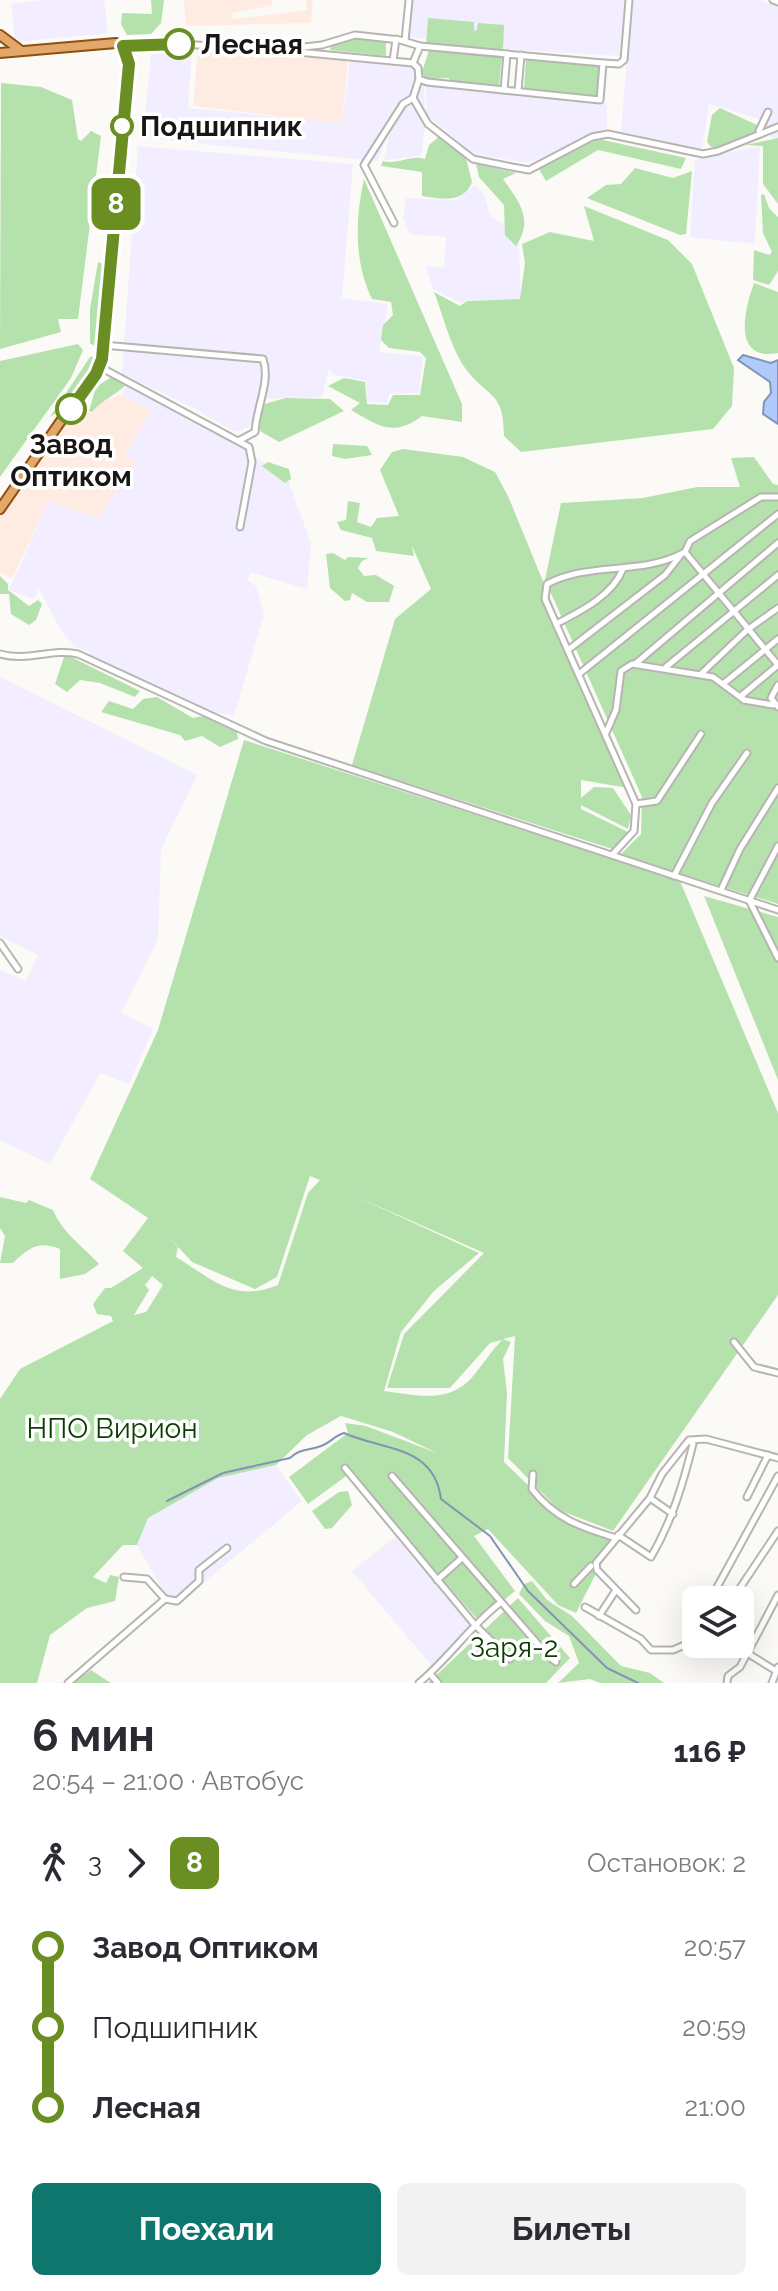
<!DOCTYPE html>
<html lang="ru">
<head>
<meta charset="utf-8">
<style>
  body { margin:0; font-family:Raleway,sans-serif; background:#f2f2f3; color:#2b2b33; height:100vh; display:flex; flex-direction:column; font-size:30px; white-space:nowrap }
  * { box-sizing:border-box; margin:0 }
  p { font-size:26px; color:#7c7c81 }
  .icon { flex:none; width:44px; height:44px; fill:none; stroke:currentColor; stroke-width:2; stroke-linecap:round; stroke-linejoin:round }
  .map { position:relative; height:1683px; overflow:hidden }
  .drawer { display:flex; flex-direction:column; background:#fff; flex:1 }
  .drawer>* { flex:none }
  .badge { padding:0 16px; border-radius:12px; font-size:28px; line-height:52px }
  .fabs { position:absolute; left:682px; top:1586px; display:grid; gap:16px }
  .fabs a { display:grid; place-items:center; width:72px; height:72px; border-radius:12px; background:#fff; box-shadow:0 8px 32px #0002; font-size:40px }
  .map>.badge { position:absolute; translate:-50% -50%; box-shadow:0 0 0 4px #fff }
  .legs { display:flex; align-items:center; gap:12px; height:88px; padding:0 32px; font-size:26px }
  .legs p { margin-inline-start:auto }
  .headline { display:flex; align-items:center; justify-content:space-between; height:136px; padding:0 32px }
  h1 { font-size:44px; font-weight:700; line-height:60px }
  .primary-button { display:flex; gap:16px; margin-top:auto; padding:16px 32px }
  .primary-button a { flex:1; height:92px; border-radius:12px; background:#0f766e; color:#fff; font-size:32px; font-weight:700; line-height:92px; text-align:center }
  .primary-button a+a { background:#f2f2f3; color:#2b2b33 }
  ul { padding:0 32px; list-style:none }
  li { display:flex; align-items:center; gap:28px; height:80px; font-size:30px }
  li i { display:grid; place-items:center; width:12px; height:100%; margin:0 10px; background:currentColor }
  li i::after { content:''; width:20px; height:20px; margin:-10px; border:6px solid; border-radius:50%; background:#fff }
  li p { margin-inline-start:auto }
  li:first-child i { background:linear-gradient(#0000 50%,currentColor 0) }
  li:last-child i { background:linear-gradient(currentColor 50%,#0000 0) }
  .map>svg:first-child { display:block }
  .commercial { fill:#feece2 }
  .industrial { fill:#f2edff }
  .green { fill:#b5e2ac; fill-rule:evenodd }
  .water { fill:#afcafb; stroke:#8294b6; stroke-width:2 }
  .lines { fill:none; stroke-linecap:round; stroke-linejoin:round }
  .stream { stroke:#8294b6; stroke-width:2 }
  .minor-casing { stroke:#b6b5b2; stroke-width:9 }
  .major-casing { stroke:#8f4f0e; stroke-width:12 }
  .minor { stroke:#fff; stroke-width:5 }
  .major { stroke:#e2a76b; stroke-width:8 }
  .line-1-casing { stroke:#fff; stroke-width:18 }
  .line-1 { stroke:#6b8e23; stroke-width:12 }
  .stop-1-dot { fill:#fff; stroke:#6b8e23; stroke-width:4 }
  .labels { text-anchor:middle; stroke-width:7; stroke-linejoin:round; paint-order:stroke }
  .stop-label { font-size:28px; font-weight:bold; fill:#181716; stroke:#fff; text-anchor:start }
  .park-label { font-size:28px; fill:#0c3c02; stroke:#fff }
</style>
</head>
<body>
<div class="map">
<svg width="778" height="1683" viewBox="0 0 778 1683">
  <rect width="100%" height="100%" fill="#fbfaf7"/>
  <g class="commercial">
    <polygon points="184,0 272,0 273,5 232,13 233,19 307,10 306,0 313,0 311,23 186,26"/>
    <polygon points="198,48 348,60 342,124 193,106"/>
    <polygon points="121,395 151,410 125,455 137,461 99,518 48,502 12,578 0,573 0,514 78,406 91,413 102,401"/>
  </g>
  <g class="industrial">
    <polygon points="45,0 104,0 108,33 15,42 11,4"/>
    <polygon points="412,0 626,0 621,56 505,49 504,46 409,37"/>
    <polygon points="632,0 758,0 778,6 778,139 772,138 762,120 709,104 702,150 621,131"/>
    <polygon points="152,45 192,47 188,108 342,123 350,60 410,65 424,86 425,126 421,156 384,160 389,136 397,122 388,135 377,161 143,138"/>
    <polygon points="426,86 607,102 607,128 530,163 474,154 426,114"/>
    <polygon points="138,146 353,164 342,298 388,304 379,352 423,356 419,393 389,394 387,403 368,402 366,381 335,375 329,369 322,397 261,399 250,427 234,432 194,408 122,374"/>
    <polygon points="760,146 755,244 690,237 695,160"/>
    <polygon points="475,185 484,194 490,216 510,228 519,244 521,301 468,300 460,303 433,289 425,266 444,268 446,237 410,234 403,219 406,198 456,200"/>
    <polygon points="129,382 242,446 289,482 311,544 307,589 250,572 248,581 256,586 264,614 234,716 211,712 89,656 90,652 76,647 62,632 39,589 34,599 9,590 48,502 99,518 137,462 125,455 151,410 121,395"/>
    <polygon points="0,677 197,775 161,849 158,939 121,1013 153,1029 129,1084 100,1073 50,1164 0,1140 0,970 26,981 38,955 0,936"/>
    <polygon points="276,1465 302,1501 173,1608 137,1545 148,1518 218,1478"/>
    <polygon points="395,1537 471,1625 432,1666 352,1571"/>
  </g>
  <g class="green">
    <polygon points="151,0 164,0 161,23 151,34 127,35 121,24 122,13 152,14"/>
    <polygon points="428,18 474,22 474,31 477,30 478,23 504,25 503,52 426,44"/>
    <polygon points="354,38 386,41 386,56 330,50 331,45"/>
    <polygon points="429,50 502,56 499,87 449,82 449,78 425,79 422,72"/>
    <polygon points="526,59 601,65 598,96 524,89"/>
    <polygon points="1,83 41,87 72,100 78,139 81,141 91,131 101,136 78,319 58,319 61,332 0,349"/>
    <polygon points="720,108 757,125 754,134 724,148 711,147 707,142 712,115"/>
    <path d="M441,135l25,23 6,24c-8,22 -32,17 -50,14v-24l-41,-6 2,-5c16,4 28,-7 42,-2l4,-14z"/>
    <polygon points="778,138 778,204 763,184 763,146 745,145"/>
    <polygon points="598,139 686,158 681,169 598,150 546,181 539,169"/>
    <path d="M476,164l40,9 -13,6c16,23 31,40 13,67l-11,-11 -1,-30 -25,-28z"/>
    <polygon points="635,168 673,178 692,171 686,234 680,235 587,198 606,185 621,184"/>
    <path d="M364,179l98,225v18l-40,-6c-28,21 -42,11 -71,-6l9,-7 -32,-17 16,-8 21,4 2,22 21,1 5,-10h27l6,-37 -6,-6 -31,-4 -8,-8 2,-15 10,-10 -2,-13 -19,-3c-18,-37 -17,-80 -8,-120z"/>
    <polygon points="764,194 769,208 778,217 778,271 769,285 753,280 754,250 769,255 772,252 763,233 761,195"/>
    <path d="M584,206l84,34 24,24 42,104 -2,38 -19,23 -192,23 -17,-16c0,-46 -16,-37 -39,-68 -14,-20 -22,-53 -31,-76l26,14 7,-5 53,-2 5,-36 -3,-19 28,-12 44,9z"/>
    <polygon points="98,262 106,265 99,349 90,343 90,309"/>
    <path d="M754,283l24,9v61c-46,9 -34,-43 -24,-70z"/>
    <polygon points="78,344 83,350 71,378 0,477 0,361"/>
    <polygon points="96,356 96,363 69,405 50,417 90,357"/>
    <path d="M116,374l10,5v6c-12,11 -24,15 -34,27l-3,-1 7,-24z"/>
    <polygon points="286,398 330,399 344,411 279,442 260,431 261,405"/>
    <polygon points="333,444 367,446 372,455 345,459 332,456"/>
    <polygon points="403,449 463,457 495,472 508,496 628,788 581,780 581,798 594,787 613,788 631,815 628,829 581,805 581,809 628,832 612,849 352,765 395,619 431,589 412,546 414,556 376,551 372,538 341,530 337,522 346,520 348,501 360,503 357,522 371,527 377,518 399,516 380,470 392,452"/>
    <polygon points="754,457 773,484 778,485 778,904 620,855 641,834 642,797 545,580 561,503 643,498 697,487 740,487 731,458"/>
    <polygon points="268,462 289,469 291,479 285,483 262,466"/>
    <polygon points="333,553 345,560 348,557 369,558 362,561 358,568 364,576 376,575 394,586 389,602 367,602 352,593 350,600 345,601 330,588 326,554"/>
    <polygon points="0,576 8,584 8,590 29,606 38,600 42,604 36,620 29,625 11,614 9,594 0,594"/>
    <polygon points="65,654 140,691 135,697 100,683 80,680 67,692 55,684"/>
    <polygon points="157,697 193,718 203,716 237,732 238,739 220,747 202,736 185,741 180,735 101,712 109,701 133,709 143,699"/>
    <path d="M244,740l436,141 98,232v182l-165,236 -54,-21 -51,-52 7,-122 -12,3 8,3 -8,17 4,34 -3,69 58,56 53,18 -39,77 -18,-8 -70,-76 -14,7 41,55 -36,30 -67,-75 -59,-75 -45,33 -19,-27 59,-44 -3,-10 21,3 71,27 -44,-21 -52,-16 -34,19 -31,30 -58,13 -70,40 -11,27h-14l-30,32 13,6 4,-8 9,2 -4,24 -28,7 -37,27 -13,48h-37v-284l20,-30 93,-48 -2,-5 -14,-2 -4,-10 12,-16h6l32,-20 -20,-17 25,-33 -58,-39 68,-149zM310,1176l10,4 -12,13 -30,92c-45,18 -64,-5 -102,-28l2,-11 -8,-8 22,24 63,27 22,-12zM355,1196l129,57 -80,81 -17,54h63l40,-45 12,-3c-11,11 -18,23 -28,35 -24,30 -58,20 -90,16l17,-59 33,-41 45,-38zM152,1276l11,9 -17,27 -12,3 15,-25 -4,-5z"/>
    <polygon points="704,896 778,917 778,1080 770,1060"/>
    <path d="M0,1197l26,6 3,-3 24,10c11,25 28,34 46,54l-14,10 -25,5v-30c-21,-9 -32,-1 -47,14h-13l5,-27 -5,-8z"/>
    <polygon points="348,1491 352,1505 332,1528 325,1529 312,1511 339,1492"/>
    <polygon points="532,1581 547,1600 572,1616 621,1666 650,1673 664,1683 600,1683 590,1679 558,1683 579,1663 569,1636 545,1621 519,1594 524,1584"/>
    <polygon points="518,1598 570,1658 546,1683 428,1683"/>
    <polygon points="91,1670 111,1683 72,1683"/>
  </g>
  <polygon class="water" points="743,355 771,363 778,360 778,424 763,414 764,402 771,393 770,382 738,360"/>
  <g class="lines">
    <path class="stream" d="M167,1501l56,-28 67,-15c10,-10 19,-7 31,-12 9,-3 13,-10 23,-13 40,18 90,12 97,66l49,37 38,55 79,77 31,15"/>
    <defs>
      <g id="minor">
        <polyline points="773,0 778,2"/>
        <polyline points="405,41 409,0"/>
        <polyline points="124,46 165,43 277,50"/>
        <polyline points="276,50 322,45 355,35 400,40 420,46 603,63 600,100 427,82 419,79 418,68 413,63"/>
        <polyline points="287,51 413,63"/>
        <polyline points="393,61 396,39"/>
        <polyline points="413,63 420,46"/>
        <polyline points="603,63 619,64 624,60 629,0"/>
        <polyline points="504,90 507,54"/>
        <polyline points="518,91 521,55"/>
        <polyline points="413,98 428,124 473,159 512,167 529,170 592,137 608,134 703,154 718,151 778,127"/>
        <polyline points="759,131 768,112"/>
        <polyline points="394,223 364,165 403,104 413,98 419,79"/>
        <path d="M103,345l160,14c8,22 -7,49 -8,73l-15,8"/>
        <polyline points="100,367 249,447 252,462 240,527"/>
        <polyline points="685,552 778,665"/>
        <path d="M556,624c25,-13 56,-28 67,-55"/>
        <polyline points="568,650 665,575 680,556"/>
        <path d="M0,654c27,8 52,-6 78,0l188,87 512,169"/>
        <polyline points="635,664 778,543"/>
        <polyline points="666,667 778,575"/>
        <polyline points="579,674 778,514"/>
        <polyline points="701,674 747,630 778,608"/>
        <polyline points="723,684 778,639"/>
        <polyline points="778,685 771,698 778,707"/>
        <polyline points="773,705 744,700 741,696 778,665"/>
        <polyline points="606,733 616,710 621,671 632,664 713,677 744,700"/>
        <polyline points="636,804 657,801 701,734"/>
        <path d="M612,855l22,-24 2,-27 -91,-205 2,-15c43,-23 95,-8 138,-32l5,-11 71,-44h17"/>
        <polyline points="674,876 712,803 747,753"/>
        <polyline points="721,890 740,849 778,788"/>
        <polyline points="749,901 778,846"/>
        <polyline points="750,902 778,958"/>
        <polyline points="0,943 18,969"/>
        <polyline points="734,1342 754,1367 778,1373"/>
        <polyline points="345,1468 475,1625 510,1659"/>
        <path d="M533,1474l-1,15c23,30 49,38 84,49"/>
        <polyline points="392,1476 549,1657 556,1662"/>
        <polyline points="747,1497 768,1455"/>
        <polyline points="650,1498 673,1514"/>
        <path d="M618,1535l33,22c21,-36 32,-73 42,-113l-3,-3"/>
        <polyline points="124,1577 147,1579 165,1599 177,1601 199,1581 199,1570 227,1548"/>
        <polyline points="437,1580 462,1558"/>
        <polyline points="574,1584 591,1566"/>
        <polyline points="710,1600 778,1476"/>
        <polyline points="732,1600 778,1531"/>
        <polyline points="585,1607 641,1639 651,1650 673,1650 696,1640"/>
        <polyline points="636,1610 597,1570 596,1563 650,1498 662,1474 689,1440 706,1439 778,1458"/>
        <polyline points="599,1616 616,1590"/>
        <polyline points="687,1633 696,1623"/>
        <polyline points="733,1644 776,1671"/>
        <polyline points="430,1674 438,1683"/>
        <polyline points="68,1683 165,1599"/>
        <path d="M419,1683c30,-25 51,-57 81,-80"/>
        <polyline points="727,1683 728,1676 740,1667 778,1595"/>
        <polyline points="772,1683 778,1667"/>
      </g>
      <g id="major">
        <polyline points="0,35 20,50"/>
        <polyline points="0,53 116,43 123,46 129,59 101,363 0,509"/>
      </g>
    </defs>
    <use href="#minor" class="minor-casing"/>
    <use href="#major" class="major-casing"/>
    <use href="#minor" class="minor"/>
    <use href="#major" class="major"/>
  </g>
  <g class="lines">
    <defs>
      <polyline id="line-1" points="71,409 96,374 102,359 129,64 123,46 179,44"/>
    </defs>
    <use href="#line-1" class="line-1-casing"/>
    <use href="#line-1" class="line-1"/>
  </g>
  <g class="stop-1-dot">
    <circle cx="179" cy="44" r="14"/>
    <circle cx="122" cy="126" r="10"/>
    <circle cx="71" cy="409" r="14"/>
  </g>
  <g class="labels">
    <g class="stop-label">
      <text x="201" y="54">Лесная</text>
      <text x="140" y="136">Подшипник</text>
      <text x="71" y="454" text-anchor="middle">Завод<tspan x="71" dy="32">Оптиком</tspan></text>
    </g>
    <g class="park-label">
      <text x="112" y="1438">НПО Вирион</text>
      <text x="514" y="1657">Заря-2</text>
    </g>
  </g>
</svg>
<div class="fabs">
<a><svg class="icon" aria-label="layers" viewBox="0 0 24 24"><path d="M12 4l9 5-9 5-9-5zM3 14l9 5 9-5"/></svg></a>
</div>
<b class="badge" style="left:116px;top:204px;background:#6b8e23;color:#fff">8</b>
</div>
<section class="drawer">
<div class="headline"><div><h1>6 мин</h1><p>20:54 – 21:00 · Автобус</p></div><b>116 ₽</b></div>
<div class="legs"><svg class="icon" aria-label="walk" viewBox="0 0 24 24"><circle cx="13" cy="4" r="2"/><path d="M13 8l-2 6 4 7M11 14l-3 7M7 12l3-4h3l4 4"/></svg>3<svg class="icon" aria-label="forward" viewBox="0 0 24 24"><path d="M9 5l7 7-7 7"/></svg><b class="badge" style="background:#6b8e23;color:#fff">8</b><p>Остановок: 2</p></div>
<ul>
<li><i style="color:#6b8e23"></i><b>Завод Оптиком</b><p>20:57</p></li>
<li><i style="color:#6b8e23"></i><span>Подшипник</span><p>20:59</p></li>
<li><i style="color:#6b8e23"></i><b>Лесная</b><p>21:00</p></li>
</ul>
<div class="primary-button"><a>Поехали</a><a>Билеты</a></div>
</section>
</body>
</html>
